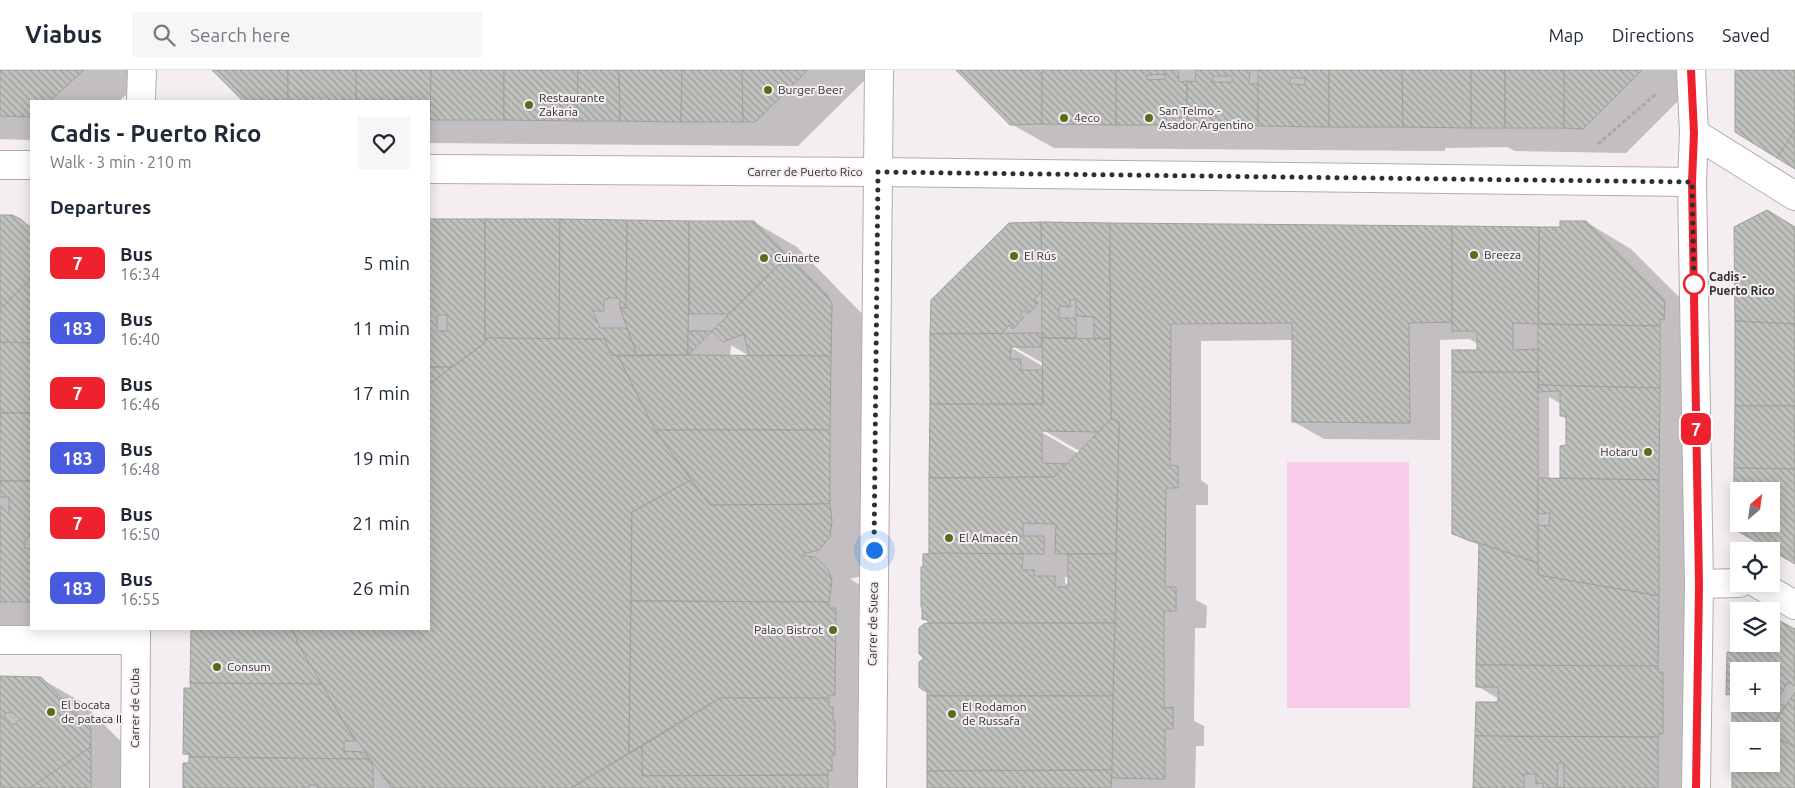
<!DOCTYPE html>
<html lang="en">
<head>
<meta charset="utf-8">
<style>
  body { margin:0; font-family:Ubuntu,sans-serif; background:#f6f6f7; color:#1f2937; height:100vh; display:flex; flex-direction:column; font-size:19px; white-space:nowrap }
  * { box-sizing:border-box; margin:0 }
  p { font-size:16px; color:#747a83 }
  .icon { flex:none; width:28px; height:28px; fill:none; stroke:currentColor; stroke-width:2; stroke-linecap:round; stroke-linejoin:round }
  .map { position:relative; flex:1; overflow:hidden }
  .drawer { position:absolute; left:30px; top:30px; width:400px; height:530px; display:flex; flex-direction:column; background:#fff; border-radius:0px; box-shadow:0 2px 12px #0003 }
  .drawer>* { flex:none }
  .badge { padding:0 10px; border-radius:8px; font-size:18px; line-height:32px }
  .needle { width:32px; rotate:29deg }
  .buttons { position:absolute; left:1730px; top:412px; display:grid; gap:10px }
  .buttons a { display:grid; place-items:center; width:50px; height:50px; border-radius:0px; background:#fff; box-shadow:0 2px 12px #0003; font-size:25px }
  .you { position:absolute; width:25px; height:25px; margin:-12px; border:4px solid #fff; border-radius:50%; background:#1a73e8; box-shadow:0 0 0 8px #1a73e833 }
  .map>.badge { position:absolute; translate:-50% -50%; box-shadow:0 0 0 2px #fff }
  h2 { padding:0 20px; font-size:19px; line-height:45px }
  .round { display:grid; place-items:center; flex:none; width:52px; height:52px; border-radius:0px; background:#f6f6f7 }
  .headline { display:flex; align-items:center; justify-content:space-between; height:85px; padding:0 20px }
  h1 { font-size:24px; font-weight:700; line-height:38px }
  ul { padding:0; list-style:none }
  li { display:flex; align-items:center; gap:15px; height:65px; padding:0 20px }
  li div { flex:1 }
  li b { display:block; font-size:19px }
  li em { font-style:normal }
  li .badge { min-width:55px; font-weight:700; text-align:center }
  header { display:flex; align-items:center; gap:30px; box-sizing:border-box; height:70px; padding:0 25px; background:#fff; border-bottom:1px solid #e0e1e3 }
  header strong { font-size:24px }
  nav { display:flex; gap:28px; margin-inline-start:auto; font-size:18px }
  .search { width:350px; height:45px; background:#f6f6f7; display:flex; align-items:center; gap:12px; box-sizing:border-box; padding:0 18px; border-radius:0px; color:#747a83; font-size:19px }
  .map>svg:first-child { display:block }
  .pitch { fill:#f9cceb }
  .shadow { fill:#0003; fill-rule:evenodd }
  .building { fill:url(#building-back-hatch); stroke:#9ea09b; fill-rule:evenodd }
  .lines { fill:none; stroke-linecap:round; stroke-linejoin:round }
  .street-casing { stroke:#b2acb0; stroke-width:30 }
  .path { stroke:#aba6a9; stroke-width:3; stroke-dasharray:4 2.5; stroke-linecap:butt }
  .street { stroke:#fff; stroke-width:28 }
  .line-casing { stroke:#fff; stroke-width:11 }
  .line { stroke:#ed222e; stroke-width:8 }
  .walk { stroke:#312e30; stroke-width:5; stroke-dasharray:0 9 }
  .poi-dot { fill:#586d1b; stroke:#f4eef2; stroke-width:2 }
  .stop-dot { fill:#fff; stroke:#ed222e; stroke-width:2.5 }
  .labels { text-anchor:middle; stroke-width:4; stroke-linejoin:round; paint-order:stroke }
  .poi-label { font-size:12px; fill:#312e30; stroke:#f4eef2; text-anchor:start }
  .street-label { font-size:12px; fill:#312e30; stroke:#f4eef2 }
  .stop-label { font-size:12px; font-weight:bold; fill:#312e30; stroke:#f4eef2; text-anchor:start }
</style>
</head>
<body>
<header>
<strong>Viabus</strong>
<div class="search"><svg class="icon" aria-label="search" viewBox="0 0 24 24"><circle cx="10" cy="10" r="6"/><path d="M15 15l6 6"/></svg>Search here</div>
<nav><a>Map</a><a>Directions</a><a>Saved</a></nav>
</header>
<div class="map">
<svg width="1795" height="718" viewBox="0 0 1795 718">
  <defs>
    <pattern id="building-back-hatch" width="6" height="6" patternUnits="userSpaceOnUse" patternTransform="scale(1.25)"><rect width="6" height="6" fill="#bfc1bc"/><path d="M-1 5l2 2M0 0l6 6M5-1l2 2" fill="none" stroke="#9c9d99"/></pattern>
  </defs>
  <rect width="100%" height="100%" fill="#f4eef2"/>
  <polygon class="pitch" points="1287,392 1409,392 1410,638 1287,638"/>
  <g class="shadow">
    <polygon points="0,0 150,0 150,3 119,31 31,31 31,70 0,69"/>
    <polygon points="214,0 875,0 798,76 429,73 429,31 245,31"/>
    <polygon points="958,0 1704,0 1703,6 1626,83 1515,81 1507,77 1445,78 1445,81 1054,78 1011,54"/>
    <polygon points="0,146 20,150 31,156 31,556 0,556"/>
    <path d="M429,150l325,2 43,25 73,75 -5,253 -15,4 15,9 10,200h-691l7,-24v-7l-7,-4 8,-64v-60h237zM731,275l20,12h-21z"/>
    <path d="M1586,152l45,27 79,79 -1,17 -4,-1 -5,444h-225l24,-89 -22,-13 3,-141 -15,-5 -12,-6 25,-183v-7l-9,-5 -29,1v100l-116,-1 -30,-17 -1,-82 -92,1v139l7,5v20h-12v95l11,6 -1,22h-11l-1,93 10,5v20h-8l-1,42h-267v-96l-4,-2 5,-68 -6,-3 1,-51 6,-13 80,-331 552,4zM1006,272l38,22v3l-39,-23zM1549,327l12,7v12l6,3v28h-6v32h-12zM1038,357l43,25 -2,2 -43,-25zM1065,507h4v9l-4,-3z"/>
    <path d="M1795,158v335l-60,-35 1,-122zM1739,421h32v33h-32z"/>
    <path d="M1795,560v158h-62l1,-90 -6,-4 6,-41 5,-9h32zM1739,601h32v33h-32zM1739,661h32v33h-32z"/>
    <polygon points="0,607 40,608 83,633 133,684 133,718 0,718"/>
  </g>
  <g class="building">
    <polygon points="0,0 84,0 50,31 31,31 31,47 0,46"/>
    <polygon points="212,0 288,0 288,31 243,31"/>
    <rect x="288" y="0" width="68" height="31"/>
    <polygon points="356,0 431,0 430,50 429,31 356,31"/>
    <polygon points="431,0 504,0 504,50 430,50"/>
    <polygon points="504,0 578,0 577,51 504,50"/>
    <polygon points="578,0 619,0 620,51 577,51"/>
    <polygon points="619,0 682,0 681,52 620,51"/>
    <polygon points="682,0 742,0 743,52 681,52"/>
    <polygon points="742,0 808,0 755,52 743,52"/>
    <polygon points="956,0 1038,0 1042,4 1042,54 1010,55"/>
    <polygon points="1042,0 1116,0 1116,55 1042,54"/>
    <path d="M1116,0h62l1,12 8,-1v44h-71zM1165,4v5l-18,1v-5z"/>
    <path d="M1196,0h62h-8l-1,14h9v42l-71,-1v-44l8,1zM1213,6h19v6h-19z"/>
    <path d="M1258,0h71v57l-71,-1zM1290,8h15v7l-15,-1z"/>
    <polygon points="1329,0 1402,0 1403,57 1329,57"/>
    <polygon points="1402,0 1471,0 1471,58 1403,57"/>
    <rect x="1471" y="0" width="34" height="58"/>
    <rect x="1505" y="0" width="59" height="58"/>
    <polygon points="1564,0 1642,0 1583,59 1564,58"/>
    <polygon points="1735,0 1795,0 1795,60 1777,88 1735,62"/>
    <polygon points="1795,60 1795,99 1777,88"/>
    <polygon points="1767,140 1795,157 1795,254 1735,251 1734,157"/>
    <polygon points="0,145 12,145 21,149 31,159 31,209 0,239"/>
    <path d="M429,149h56v124l-33,24h-23zM437,245h10v16h-10z"/>
    <polygon points="485,149 560,149 559,269 485,268"/>
    <polygon points="560,149 627,150 626,238 620,238 620,228 607,228 607,230 604,230 604,241 593,241 600,258 627,258 637,285 611,285 605,269 559,269"/>
    <polygon points="627,150 689,151 688,285 637,285 620,238 626,238"/>
    <polygon points="689,151 754,151 788,186 729,244 689,244"/>
    <polygon points="1560,151 1586,151 1665,231 1664,250 1660,249 1660,256 1538,254 1539,157 1560,157"/>
    <polygon points="1041,152 1110,153 1110,269 1094,268 1094,247 1076,246 1076,229 1070,230 1070,237 1059,236 1059,248 1076,248 1076,268 1042,268"/>
    <polygon points="1041,152 1042,221 1034,230 1038,233 1028,244 1024,240 1020,244 1024,247 1013,259 1009,255 1001,264 930,264 931,230 1009,153"/>
    <polygon points="1110,153 1452,156 1452,252 1409,253 1410,353 1292,352 1292,253 1171,254 1170,395 1178,396 1178,418 1166,418 1165,517 1176,517 1176,541 1164,541 1164,638 1173,637 1173,659 1165,659 1165,709 1111,708 1119,352 1111,349"/>
    <polygon points="1452,156 1539,157 1538,254 1513,253 1513,280 1538,279 1538,302 1452,302 1452,280 1477,280 1477,261 1452,261"/>
    <polygon points="788,186 828,226 832,235 831,286 749,286 744,264 723,272 712,261"/>
    <polygon points="31,209 31,273 0,272 0,239"/>
    <polygon points="1735,251 1795,254 1795,336 1735,336"/>
    <polygon points="1538,254 1660,256 1660,318 1538,315"/>
    <polygon points="688,261 712,261 688,285"/>
    <polygon points="1042,263 1042,277 1011,277 1010,289 1021,289 1021,300 1043,300 1043,334 930,334 930,264"/>
    <polygon points="485,268 605,269 611,285 618,286 656,361 691,410 632,442 629,683 571,718 392,718 344,653 298,574 293,559 429,559 429,314 485,273"/>
    <polygon points="1042,268 1110,269 1111,349 1099,362 1042,361 1042,393 1067,394 1054,407 929,408 930,334 1043,334"/>
    <polygon points="0,272 31,273 31,343 0,343"/>
    <polygon points="688,285 831,286 830,360 655,360 618,286"/>
    <polygon points="429,297 452,297 429,314"/>
    <polygon points="1452,302 1538,302 1538,493 1452,464"/>
    <polygon points="1538,315 1660,318 1659,410 1560,408 1560,376 1566,375 1566,346 1560,346 1560,321 1538,322"/>
    <polygon points="1735,336 1795,336 1795,399 1734,398"/>
    <rect x="0" y="343" width="31" height="68"/>
    <polygon points="1111,349 1119,352 1116,484 1055,484 1056,454 1023,453 1023,466 1044,466 1044,484 929,484 929,408 1054,407"/>
    <polygon points="655,360 830,360 830,434 710,435"/>
    <path d="M1734,398l61,1v95l-61,-35zM1739,421h32v33h-32z"/>
    <polygon points="1538,408 1659,410 1659,526 1538,505 1538,455 1549,456 1550,443 1538,444"/>
    <polygon points="691,410 710,435 830,434 832,450 830,467 819,480 803,484 804,486 815,487 819,490 829,501 832,511 829,532 631,531 632,442"/>
    <polygon points="0,411 31,411 31,464 30,465 9,444 9,427 0,427"/>
    <polygon points="0,435 30,465 25,471 25,478 30,479 31,477 31,532 0,532"/>
    <polygon points="1479,473 1538,493 1538,505 1659,526 1658,596 1476,595"/>
    <polygon points="942,483 1023,484 1022,500 1034,500 1034,506 1055,506 1055,517 1068,517 1068,484 1116,484 1115,553 928,553 928,550 922,549 922,537 921,537 921,497 923,497 923,484"/>
    <polygon points="631,531 829,532 829,538 836,538 835,625 829,625 829,628 720,628 629,683"/>
    <path d="M1776,549l19,10v57l-7,-4 -12,20 9,4 -17,25 -7,-5 2,-2 -31,-17 1,-13 -7,1 1,-43h6v-17l6,-3v12h32v-23l3,1zM1739,601h32v33h-32z"/>
    <polygon points="928,553 1115,553 1113,626 927,626 927,621 924,621 919,617 919,592 924,588 919,584 919,558 924,554"/>
    <polygon points="191,559 293,559 298,574 322,614 190,613"/>
    <polygon points="1476,595 1658,596 1658,602 1663,602 1663,664 1658,664 1658,667 1475,666 1476,632 1498,632 1498,617 1476,617"/>
    <path d="M0,606l41,1 50,51v19l-61,41h-28l-2,-2zM12,642l8,7 -7,6 -8,-7v-5z"/>
    <polygon points="190,613 322,614 344,653 356,671 344,671 344,681 364,682 369,689 189,687 190,684 183,684 184,618 191,618"/>
    <polygon points="1795,622 1795,678 1771,663 1771,661 1769,661"/>
    <polygon points="927,626 1113,626 1112,700 927,701"/>
    <polygon points="720,628 829,628 829,637 833,637 833,650 835,650 835,685 832,685 832,701 828,700 828,705 642,706 642,676"/>
    <polygon points="1732,637 1763,654 1761,656 1768,661 1739,661 1739,694 1771,694 1771,663 1795,678 1795,718 1732,718"/>
    <path d="M1475,666l183,1v51h-115v-5l-7,1v-10h-12v14h-51zM1558,693h6v25l-7,-1z"/>
    <polygon points="642,676 642,706 828,705 828,718 571,718"/>
    <polygon points="91,677 91,718 30,718 47,706"/>
    <polygon points="189,687 369,689 373,694 373,718 318,718 318,715 309,715 309,718 183,718 183,693 189,693"/>
    <polygon points="1112,700 1111,718 927,718 927,701"/>
  </g>
  <g class="lines">
    <defs>
      <g id="street">
        <polyline points="1691,0 1694,63 1692,112 1699,514 1696,718"/>
        <polyline points="141,31 142,0"/>
        <polyline points="1694,63 1795,126"/>
        <polyline points="0,95 31,95"/>
        <polyline points="429,99 878,102 1692,112"/>
        <polyline points="1699,514 1739,513"/>
        <polyline points="1758,514 1795,535"/>
        <polyline points="0,570 136,570"/>
        <polyline points="135,718 136,559"/>
        <polyline points="872,718 879,0"/>
      </g>
    </defs>
    <use href="#street" class="street-casing"/>
    <polyline class="path" points="1598,74 1657,23"/>
    <use href="#street" class="street"/>
  </g>
  <g class="lines">
    <defs>
      <polyline id="line" points="1691,0 1694,63 1692,112 1699,514 1696,718"/>
    </defs>
    <use href="#line" class="line-casing"/>
    <use href="#line" class="line"/>
    <polyline class="walk" points="874,480 878,102 1692,112 1694,214"/>
  </g>
  <g class="poi-dot">
    <circle cx="768" cy="20" r="5"/>
    <circle cx="529" cy="35" r="5"/>
    <circle cx="1064" cy="48" r="5"/>
    <circle cx="1149" cy="48" r="5"/>
    <circle cx="1474" cy="185" r="5"/>
    <circle cx="1014" cy="186" r="5"/>
    <circle cx="764" cy="188" r="5"/>
    <circle cx="1648" cy="382" r="5"/>
    <circle cx="949" cy="468" r="5"/>
    <circle cx="833" cy="560" r="5"/>
    <circle cx="217" cy="597" r="5"/>
    <circle cx="51" cy="642" r="5"/>
    <circle cx="952" cy="644" r="5"/>
  </g>
  <circle class="stop-dot" cx="1694" cy="214" r="10"/>
  <g class="labels">
    <g class="poi-label">
      <text x="778" y="24">Burger Beer</text>
      <text x="539" y="32">Restaurante<tspan x="539" dy="14">Zakaria</tspan></text>
      <text x="1159" y="45">San Telmo -<tspan x="1159" dy="14">Asador Argentino</tspan></text>
      <text x="1074" y="52">4eco</text>
      <text x="1484" y="189">Breeza</text>
      <text x="1024" y="190">El Rús</text>
      <text x="774" y="192">Cuinarte</text>
      <text x="1638" y="386" text-anchor="end">Hotaru</text>
      <text x="959" y="472">El Almacén</text>
      <text x="823" y="564" text-anchor="end">Palao Bistrot</text>
      <text x="227" y="601">Consum</text>
      <text x="61" y="639">El bocata<tspan x="61" dy="14">de pataca II</tspan></text>
      <text x="962" y="641">El Rodamon<tspan x="962" dy="14">de Russafa</tspan></text>
    </g>
    <g class="street-label">
      <text x="805" y="106">Carrer de Puerto Rico</text>
      <text transform="translate(873 554) rotate(-89)" y="4">Carrer de Sueca</text>
      <text transform="translate(135 638) rotate(-90)" y="4">Carrer de Cuba</text>
    </g>
    <g class="stop-label">
      <text x="1709" y="211">Cadis -<tspan x="1709" dy="14">Puerto Rico</tspan></text>
    </g>
  </g>
</svg>
<div class="buttons">
<a><svg class="needle" viewBox="-14 -14 28 28"><path d="M0-13l5 13h-10z" fill="#e53935"/><path d="M0 13l5-13h-10z" fill="#747a83"/></svg></a>
<a><svg class="icon" aria-label="locate" viewBox="0 0 24 24"><circle cx="12" cy="12" r="6"/><path d="M12 2v4M12 18v4M2 12h4M18 12h4"/></svg></a>
<a><svg class="icon" aria-label="layers" viewBox="0 0 24 24"><path d="M12 4l9 5-9 5-9-5zM3 14l9 5 9-5"/></svg></a>
<a>+</a>
<a>−</a>
</div>
<div class="you" style="left:874px;top:480px"></div>
<b class="badge" style="left:1696px;top:359px;background:#ed222e;color:#fff">7</b>
<section class="drawer">
<div class="headline"><div><h1>Cadis - Puerto Rico</h1><p>Walk · 3 min · 210 m</p></div><a class="round"><svg class="icon" aria-label="heart" viewBox="0 0 24 24"><path d="M12 20l-8-8c-3-5 5-10 8-4 3-6 11-1 8 4z"/></svg></a></div>
<h2>Departures</h2>
<ul>
<li><span class="badge" style="background:#ed222e;color:#fff">7</span><div><b>Bus</b><p>16:34</p></div><em>5 min</em></li>
<li><span class="badge" style="background:#495adf;color:#fff">183</span><div><b>Bus</b><p>16:40</p></div><em>11 min</em></li>
<li><span class="badge" style="background:#ed222e;color:#fff">7</span><div><b>Bus</b><p>16:46</p></div><em>17 min</em></li>
<li><span class="badge" style="background:#495adf;color:#fff">183</span><div><b>Bus</b><p>16:48</p></div><em>19 min</em></li>
<li><span class="badge" style="background:#ed222e;color:#fff">7</span><div><b>Bus</b><p>16:50</p></div><em>21 min</em></li>
<li><span class="badge" style="background:#495adf;color:#fff">183</span><div><b>Bus</b><p>16:55</p></div><em>26 min</em></li>
</ul>
</section>
</div>
</body>
</html>
